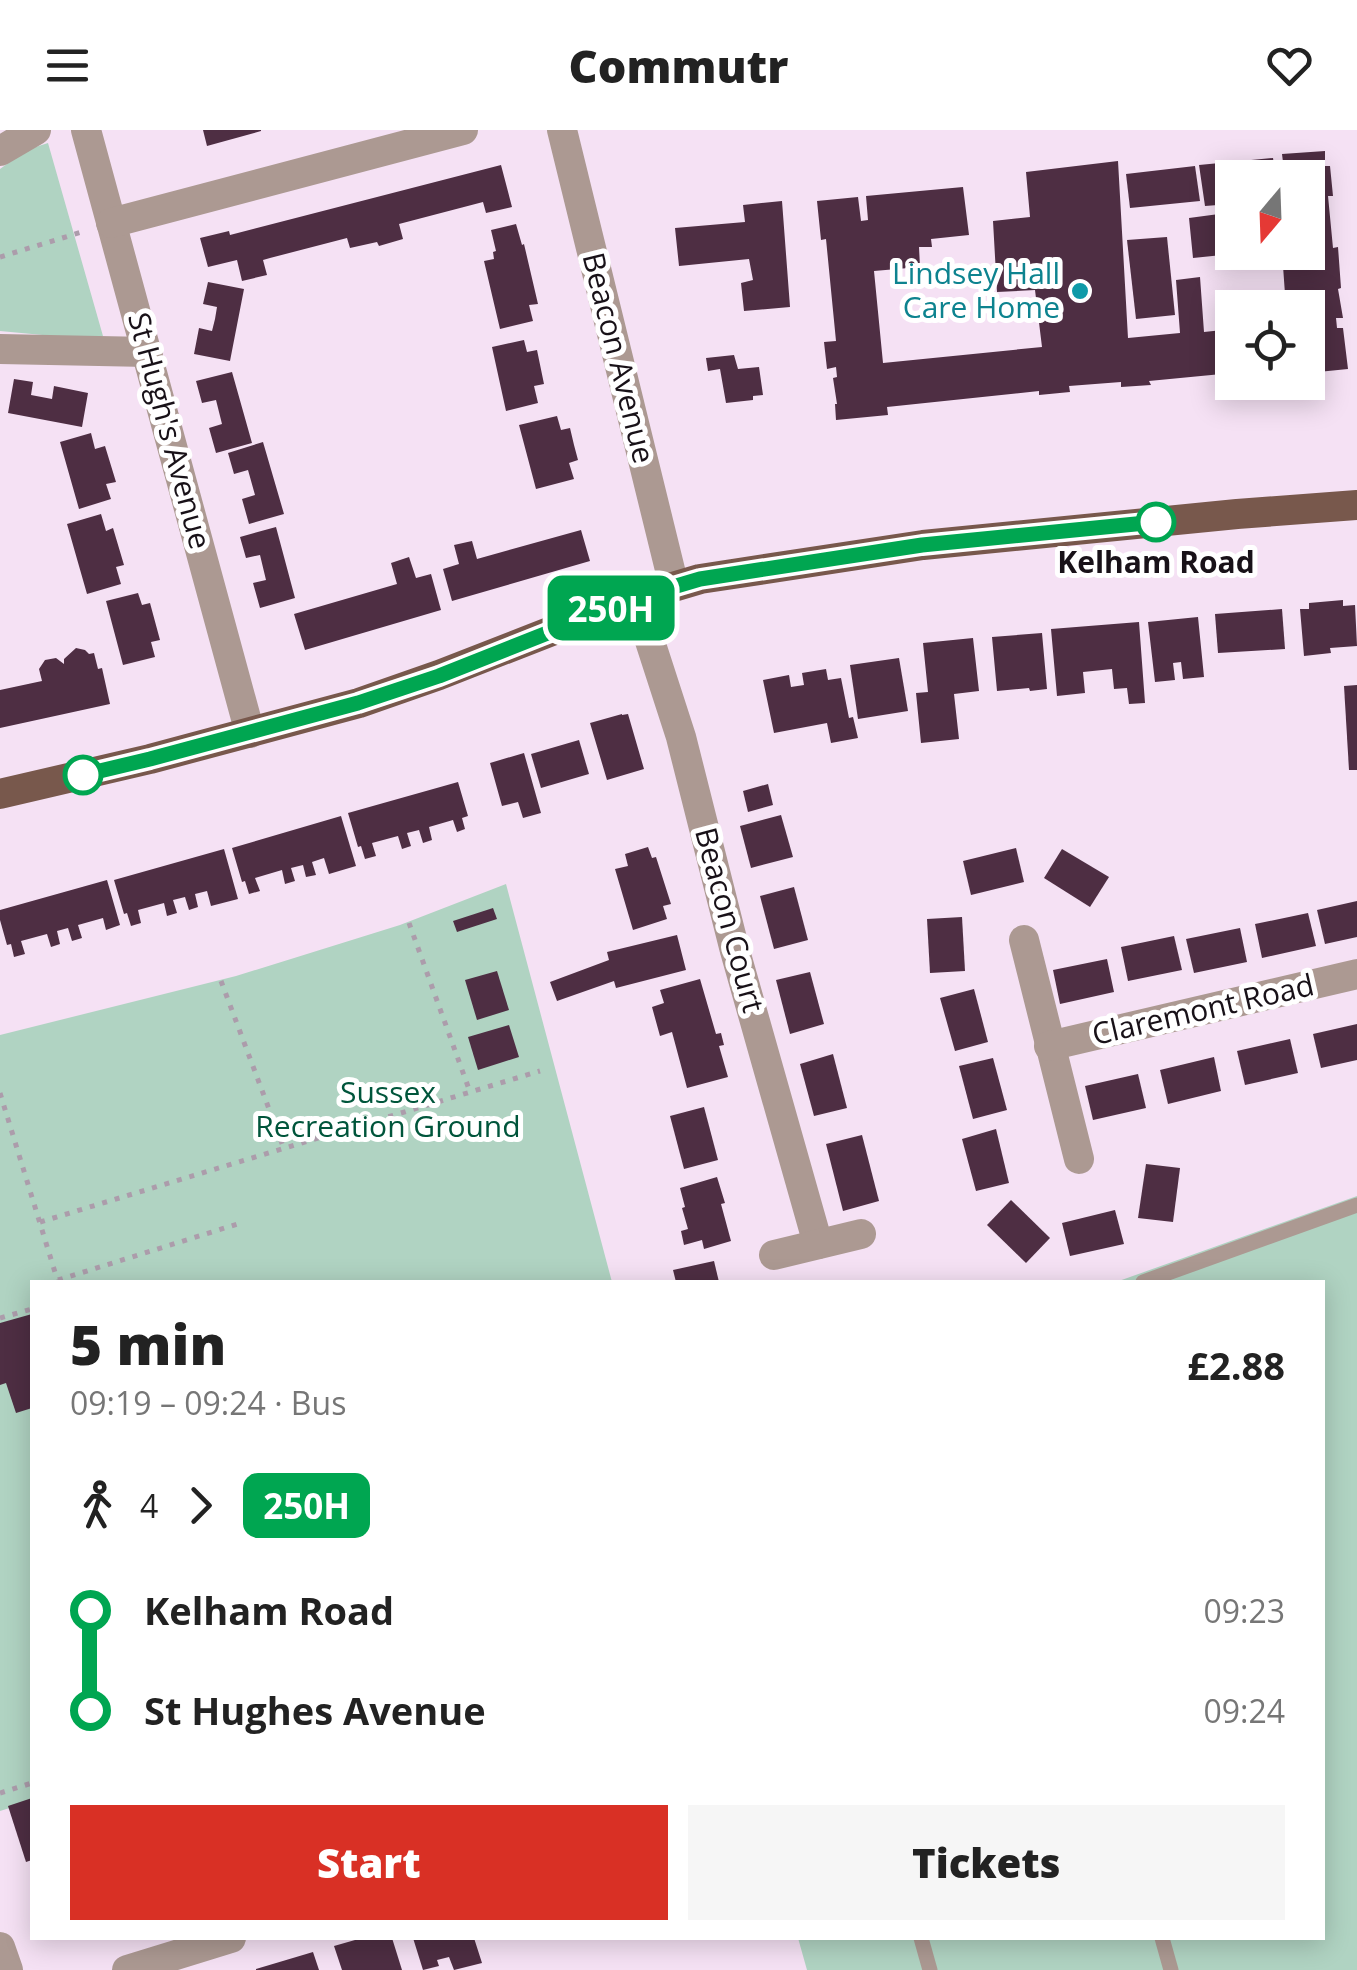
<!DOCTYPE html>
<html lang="en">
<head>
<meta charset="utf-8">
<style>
  body { margin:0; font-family:"Open Sans",sans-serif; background:#f6f6f6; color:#222; height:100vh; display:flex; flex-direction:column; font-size:38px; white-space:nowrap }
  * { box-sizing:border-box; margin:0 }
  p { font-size:32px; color:#767676 }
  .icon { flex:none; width:55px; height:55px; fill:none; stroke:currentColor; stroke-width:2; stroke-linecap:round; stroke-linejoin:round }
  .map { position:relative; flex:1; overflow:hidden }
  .panel { position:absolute; left:30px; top:1150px; width:1295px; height:660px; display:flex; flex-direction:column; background:#fff; border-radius:0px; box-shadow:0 5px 25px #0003 }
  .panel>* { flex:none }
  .badge { padding:0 20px; border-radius:15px; font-size:35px; line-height:65px }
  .needle { width:65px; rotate:199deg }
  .tools { position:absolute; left:1215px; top:30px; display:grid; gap:20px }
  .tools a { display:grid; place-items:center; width:110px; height:110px; border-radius:0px; background:#fff; box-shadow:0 5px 25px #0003; font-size:50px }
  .map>.badge { position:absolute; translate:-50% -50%; box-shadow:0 0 0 5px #fff }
  .legs { display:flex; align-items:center; gap:15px; height:110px; padding:0 40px; font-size:32px }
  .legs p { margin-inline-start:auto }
  .summary { display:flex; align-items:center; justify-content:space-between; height:170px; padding:0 40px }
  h1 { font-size:55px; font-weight:800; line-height:75px }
  .cta { display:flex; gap:20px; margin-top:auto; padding:20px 40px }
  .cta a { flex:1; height:115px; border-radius:0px; background:#d93025; color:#fff; font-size:40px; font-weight:800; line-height:115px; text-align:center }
  .cta a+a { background:#f6f6f6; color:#222 }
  ul { padding:0 40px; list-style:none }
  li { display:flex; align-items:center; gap:35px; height:100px; font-size:38px }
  li i { display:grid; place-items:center; width:15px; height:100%; margin:0 12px; background:currentColor }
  li i::after { content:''; width:25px; height:25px; margin:-12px; border:8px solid; border-radius:50%; background:#fff }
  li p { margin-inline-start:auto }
  li:first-child i { background:linear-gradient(#0000 50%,currentColor 0) }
  li:last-child i { background:linear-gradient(currentColor 50%,#0000 0) }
  header { display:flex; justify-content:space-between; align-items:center; height:130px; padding:0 40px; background:#fff; font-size:45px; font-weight:800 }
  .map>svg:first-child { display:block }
  .green { fill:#b0d3c2 }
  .building { fill:#4e2e43 }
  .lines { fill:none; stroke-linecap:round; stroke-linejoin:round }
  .path { stroke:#ac9cab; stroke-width:5; stroke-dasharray:5 8; stroke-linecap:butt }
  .lane { stroke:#ac9992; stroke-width:15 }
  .street { stroke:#ac9992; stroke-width:30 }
  .primary { stroke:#78584c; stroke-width:30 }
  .line-1-casing { stroke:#fff; stroke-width:22 }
  .line-1 { stroke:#00a651; stroke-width:15 }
  .culture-dot { fill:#0f9aa8; stroke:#fff; stroke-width:4 }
  .stop-1-dot { fill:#fff; stroke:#00a651; stroke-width:5 }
  .labels { text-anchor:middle; stroke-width:10; stroke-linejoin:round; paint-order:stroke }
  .culture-label { font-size:30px; fill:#0d838f; stroke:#fff; text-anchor:end }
  .street-label { font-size:30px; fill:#181118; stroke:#fff }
  .stop-label { font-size:30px; font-weight:bold; fill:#181118; stroke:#fff }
  .park-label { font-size:30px; fill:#00553b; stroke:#fff }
</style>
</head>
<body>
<header><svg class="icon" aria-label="menu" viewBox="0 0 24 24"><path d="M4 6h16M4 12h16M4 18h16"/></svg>Commutr<svg class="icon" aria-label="heart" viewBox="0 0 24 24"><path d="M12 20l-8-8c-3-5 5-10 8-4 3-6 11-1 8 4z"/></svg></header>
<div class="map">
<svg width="1357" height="1840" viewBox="0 0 1357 1840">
  <rect width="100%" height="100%" fill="#f5e1f4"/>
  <g class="green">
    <polygon points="48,13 103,206 96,210 0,201 0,39 11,31 20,22"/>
    <polygon points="506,754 612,1152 32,1152 32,1671 0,1681 0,905 236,846 400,795"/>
    <polygon points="1357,1066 1357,1840 807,1840 798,1808 1322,1808 1322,1152 1116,1152"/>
  </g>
  <g class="building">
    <polygon points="203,0 261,0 261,1 207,16"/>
    <polygon points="1325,21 1325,36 1330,36 1333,66 1328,66 1333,118 1338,117 1341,158 1338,159 1343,188 1336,188 1337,198 1343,198 1348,239 1308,243 1308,178 1286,178 1282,122 1308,122 1308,48 1285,48 1282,24"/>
    <polygon points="1273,28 1276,48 1232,48 1232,124 1193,128 1189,88 1219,84 1218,75 1205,76 1199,35"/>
    <polygon points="1118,31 1128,208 1180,203 1176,150 1200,147 1204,202 1232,199 1232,243 1149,251 1151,255 1121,257 1121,252 1069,256 1070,262 1039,265 1039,261 887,277 888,285 836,290 835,274 837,274 833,248 837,247 836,237 827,239 824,212 836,211 826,109 821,110 817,71 858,67 861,91 868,90 866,66 963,57 969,105 931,109 932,117 919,117 920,137 874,141 883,233 1042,217 1035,160 997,162 993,91 1030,87 1026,42"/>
    <polygon points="501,35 512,77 486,83 483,72 399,94 403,109 379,116 377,112 350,118 347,108 270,128 263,130 267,145 242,151 237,130 208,137 200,108 229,101 230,105"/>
    <polygon points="1195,36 1200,71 1130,78 1126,44"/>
    <polygon points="782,71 790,177 744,181 741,153 753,150 749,129 679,136 675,98 745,92 743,75"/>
    <polygon points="516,94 522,115 524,114 538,174 529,175 533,191 500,199 484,131 494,129 493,122 496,121 491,100"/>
    <polygon points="1167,107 1175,185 1136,189 1127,110"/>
    <polygon points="208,152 244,159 230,231 194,224 199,198 212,201 215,189 217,177 203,174"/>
    <polygon points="524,210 527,222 537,220 544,254 534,256 538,273 506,281 492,217"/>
    <polygon points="734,225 738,239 759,237 763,265 753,266 753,270 726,273 720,239 708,241 706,228"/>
    <polygon points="232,242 252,313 216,323 209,298 222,294 216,270 202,273 196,251"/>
    <polygon points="14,249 33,252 31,265 52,269 54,256 88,263 82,297 8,283"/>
    <polygon points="557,286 561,300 570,298 574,315 578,330 569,333 574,349 536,359 519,295"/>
    <polygon points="91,303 95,319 105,316 116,352 106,354 111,369 79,379 60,312"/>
    <polygon points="263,312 284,384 249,394 242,369 255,365 248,340 234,344 228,323"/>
    <polygon points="101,384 106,401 113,398 124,435 116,437 121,454 87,464 67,394"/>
    <polygon points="276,397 295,468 260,478 253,453 266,450 260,425 246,428 240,407"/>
    <polygon points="581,400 590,431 452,471 443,439 459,434 454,415 472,411 477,429"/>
    <polygon points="409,427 416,448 431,444 441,480 305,520 294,484 397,454 391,433"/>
    <polygon points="138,463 142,475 150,473 160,510 151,512 155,527 123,535 106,471"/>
    <polygon points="1343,470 1343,476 1355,475 1357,516 1330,518 1331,523 1304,526 1300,479 1309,479 1309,473"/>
    <polygon points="1282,479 1285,519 1218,523 1215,484"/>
    <polygon points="1198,487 1204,547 1183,549 1181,532 1173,533 1175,550 1155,552 1148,492"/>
    <polygon points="1139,492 1145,573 1129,574 1127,558 1114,559 1112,539 1083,542 1085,563 1057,566 1051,499"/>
    <polygon points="1042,503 1047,559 1030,561 1029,558 997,561 992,507"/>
    <polygon points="973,508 979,561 954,564 959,609 921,613 916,563 928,562 923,513"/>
    <polygon points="76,518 85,520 89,524 94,523 98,539 102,538 110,574 0,598 0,560 42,551 39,539 45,530 56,528 64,534 64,529"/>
    <polygon points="899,528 908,581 858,589 850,535"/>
    <polygon points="826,539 828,550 841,548 849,588 853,587 858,608 831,613 827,593 774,603 763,550 789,545 791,557 804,555 802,543"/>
    <polygon points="1357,555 1357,640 1349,640 1344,556"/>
    <polygon points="622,584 622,585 628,584 644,639 607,650 590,593"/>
    <polygon points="579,610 589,644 541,658 531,624"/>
    <polygon points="524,623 541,683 523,688 518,672 502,676 490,633"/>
    <polygon points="458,652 468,686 462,688 465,699 457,702 453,690 429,697 432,710 423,713 419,700 407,703 411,716 402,719 398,706 372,713 376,726 365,729 361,716 358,717 348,683"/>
    <polygon points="768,654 773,675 748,682 743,661"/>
    <polygon points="781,685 793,727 751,738 740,696"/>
    <polygon points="341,686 356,736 329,744 324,728 312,732 316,745 306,747 303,735 291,738 295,751 285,754 282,740 255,748 260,761 249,764 245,751 242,752 232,718"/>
    <polygon points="648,717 652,728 656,727 671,774 663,776 667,789 633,800 615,739 628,736 625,724"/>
    <polygon points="1016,718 1024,752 971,765 963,731"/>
    <polygon points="224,719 238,769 211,776 207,761 195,764 198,777 189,780 185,767 173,770 177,783 167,786 164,773 138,780 141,793 131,796 127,783 124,784 114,750"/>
    <polygon points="1062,719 1109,747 1090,777 1044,748"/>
    <polygon points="107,750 120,795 106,800 103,788 78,795 82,808 72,811 68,798 57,801 60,814 51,817 47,804 21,811 25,824 14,827 11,814 7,815 0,790 0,780"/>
    <polygon points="794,757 808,810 774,819 760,766"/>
    <polygon points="1357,771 1357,807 1325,814 1317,780"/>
    <polygon points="493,778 497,789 457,802 453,791"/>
    <polygon points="1308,783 1316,816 1262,828 1255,794"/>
    <polygon points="962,787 965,841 930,843 927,789"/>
    <polygon points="1240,798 1247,832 1194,843 1186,809"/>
    <polygon points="677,805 686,840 616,858 614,851 557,871 550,852 609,830 607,822"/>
    <polygon points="1174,806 1182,840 1128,851 1121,817"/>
    <polygon points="1107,829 1114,862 1060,874 1053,840"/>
    <polygon points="497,841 509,880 477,890 465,850"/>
    <polygon points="810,842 824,894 790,904 776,850"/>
    <polygon points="700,849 716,904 721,903 724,915 719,916 728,947 687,958 672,902 660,906 652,877 664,873 660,860"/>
    <polygon points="974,859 988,912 955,921 940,868"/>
    <polygon points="1357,894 1357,930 1321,938 1313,904"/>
    <polygon points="509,895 519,927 478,940 468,907"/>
    <polygon points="1290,909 1298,943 1245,955 1237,921"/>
    <polygon points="833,924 847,978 814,986 800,934"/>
    <polygon points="1214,927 1221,961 1168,974 1160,940"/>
    <polygon points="993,928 1007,980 973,989 959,936"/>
    <polygon points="1138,944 1146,978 1093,990 1085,956"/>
    <polygon points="704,977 718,1030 684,1039 670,986"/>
    <polygon points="996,999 1009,1053 976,1061 962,1009"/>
    <polygon points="862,1005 879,1071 843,1081 826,1014"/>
    <polygon points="1146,1034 1180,1038 1173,1092 1138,1088"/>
    <polygon points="717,1047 725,1073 721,1074 731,1111 704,1119 702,1110 684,1115 681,1101 688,1099 682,1078 685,1077 680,1058"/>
    <polygon points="1011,1070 1050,1108 1026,1133 987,1095"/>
    <polygon points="1115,1080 1124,1114 1070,1126 1062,1093"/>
    <polygon points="714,1131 719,1152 676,1152 673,1140"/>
    <polygon points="32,1184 32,1278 16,1283 6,1253 0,1255 0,1193"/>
    <polygon points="32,1668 32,1730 26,1732 8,1676"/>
    <polygon points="362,1808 392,1808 402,1840 342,1840 334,1816"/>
    <polygon points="413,1808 474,1808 482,1833 454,1840 449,1827 437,1830 439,1836 423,1840"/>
    <polygon points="313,1822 319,1840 256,1840 256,1839"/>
  </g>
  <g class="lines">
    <g class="path">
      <polyline points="0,127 85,101"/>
      <polyline points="409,793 470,962"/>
      <polyline points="221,851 284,1019"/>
      <polyline points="0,963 58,1152"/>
      <polyline points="40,1092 540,941"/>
      <polyline points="58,1150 244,1092"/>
      <polyline points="0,1188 32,1179"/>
      <polyline points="0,1663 32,1653"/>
    </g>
    <g class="lane">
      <polyline points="1143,1152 1357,1075"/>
      <polyline points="921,1808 930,1840"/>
      <polyline points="1162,1808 1171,1840"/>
    </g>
    <g class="street">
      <polyline points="86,0 250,603"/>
      <polyline points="562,0 674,456"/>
      <polyline points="0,21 36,0"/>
      <polyline points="111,93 463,0"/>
      <polyline points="0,219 148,222"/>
      <polyline points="636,468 681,607 735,821 818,1114"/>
      <polyline points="1024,810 1079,1029"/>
      <polyline points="1049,916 1357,844"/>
      <polyline points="774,1125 861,1104"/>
      <polyline points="0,1817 8,1840"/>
      <polyline points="127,1840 231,1808"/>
    </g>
    <polyline class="primary" points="0,664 150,629 359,573 439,545 636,468 700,449 923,415 1237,384 1357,375"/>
  </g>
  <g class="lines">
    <defs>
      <polyline id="line-1" points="83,645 150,629 358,573 439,546 636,468 700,449 922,415 1156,392"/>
    </defs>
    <use href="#line-1" class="line-1-casing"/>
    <use href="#line-1" class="line-1"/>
  </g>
  <circle class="culture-dot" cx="1080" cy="161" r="10"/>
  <g class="stop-1-dot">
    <circle cx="1156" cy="392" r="18"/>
    <circle cx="83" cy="645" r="18"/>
  </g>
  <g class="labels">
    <g class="culture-label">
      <text x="1060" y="154">Lindsey Hall<tspan x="1060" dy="34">Care Home</tspan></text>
    </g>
    <g class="street-label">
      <text transform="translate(618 228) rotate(76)" y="10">Beacon Avenue</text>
      <text transform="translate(169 301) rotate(75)" y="10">St Hugh's Avenue</text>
      <text transform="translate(729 790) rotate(75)" y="10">Beacon Court</text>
      <text transform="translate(1203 880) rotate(-13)" y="10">Claremont Road</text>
    </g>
    <g class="stop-label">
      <text x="1156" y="443">Kelham Road</text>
    </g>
    <g class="park-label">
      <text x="388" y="973">Sussex<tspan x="388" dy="34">Recreation Ground</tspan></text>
    </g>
  </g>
</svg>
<div class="tools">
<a><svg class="needle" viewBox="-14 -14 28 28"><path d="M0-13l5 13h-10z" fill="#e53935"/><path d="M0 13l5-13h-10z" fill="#767676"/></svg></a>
<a><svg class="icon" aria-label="locate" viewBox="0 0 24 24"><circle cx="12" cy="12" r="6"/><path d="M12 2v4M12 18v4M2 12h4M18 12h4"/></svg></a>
</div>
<b class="badge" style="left:611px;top:478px;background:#00a651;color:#fff">250H</b>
<section class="panel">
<div class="summary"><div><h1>5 min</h1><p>09:19 – 09:24 · Bus</p></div><b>£2.88</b></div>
<div class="legs"><svg class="icon" aria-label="walk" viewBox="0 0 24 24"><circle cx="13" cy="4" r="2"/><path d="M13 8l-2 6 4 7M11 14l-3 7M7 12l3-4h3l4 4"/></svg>4<svg class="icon" aria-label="forward" viewBox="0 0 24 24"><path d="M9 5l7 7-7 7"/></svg><b class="badge" style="background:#00a651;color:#fff">250H</b></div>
<ul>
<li><i style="color:#00a651"></i><b>Kelham Road</b><p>09:23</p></li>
<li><i style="color:#00a651"></i><b>St Hughes Avenue</b><p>09:24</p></li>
</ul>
<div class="cta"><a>Start</a><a>Tickets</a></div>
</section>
</div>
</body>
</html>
